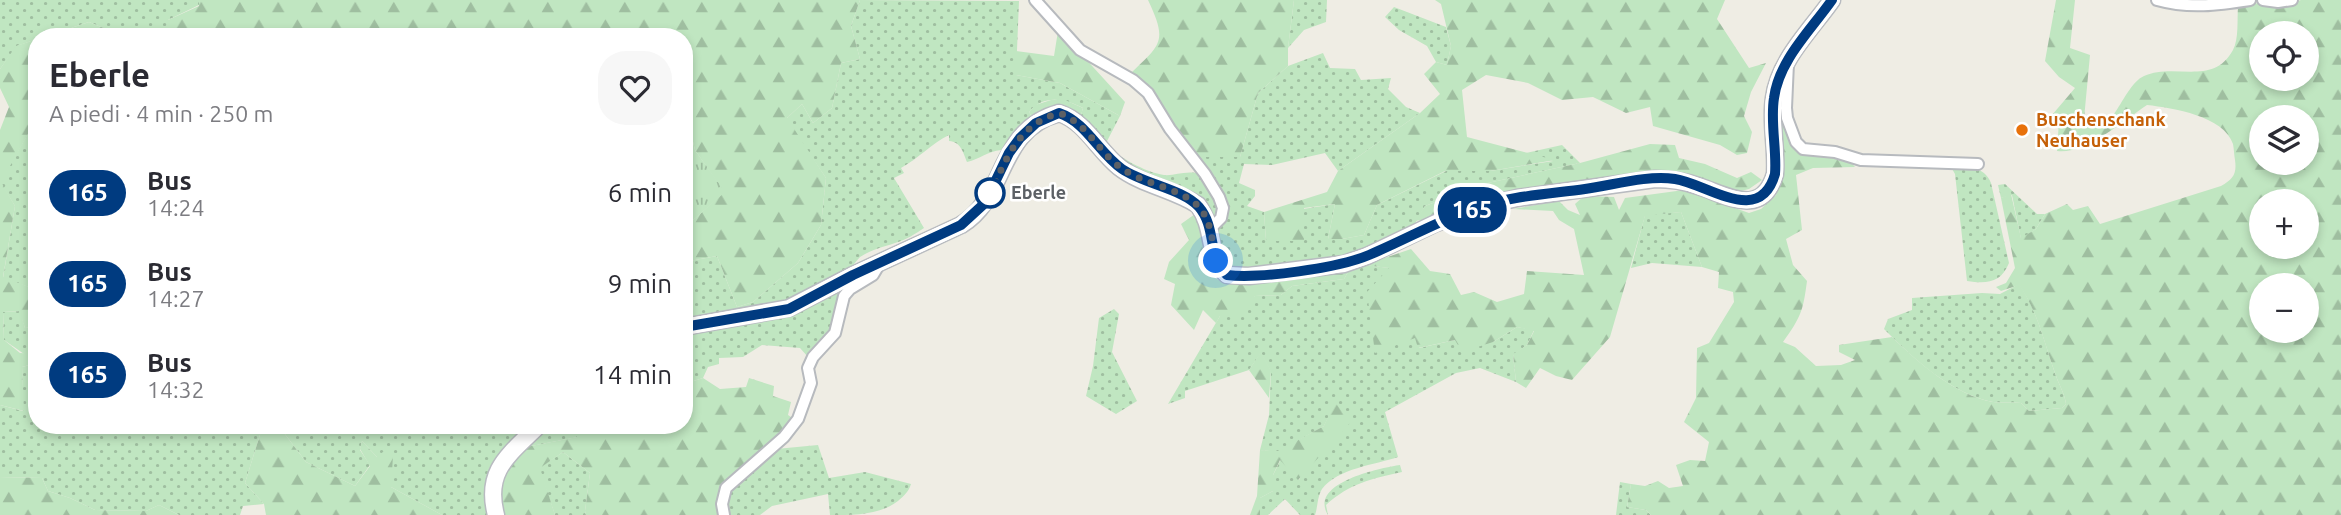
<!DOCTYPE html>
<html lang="it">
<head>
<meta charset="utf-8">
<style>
  body { margin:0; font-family:Ubuntu,sans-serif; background:#f7f7f7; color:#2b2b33; height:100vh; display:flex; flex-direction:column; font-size:26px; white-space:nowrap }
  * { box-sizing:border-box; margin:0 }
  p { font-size:23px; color:#7c7c81 }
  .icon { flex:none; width:38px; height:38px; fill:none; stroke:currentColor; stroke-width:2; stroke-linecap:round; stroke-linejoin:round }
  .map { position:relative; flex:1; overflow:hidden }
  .details { position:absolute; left:28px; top:28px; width:665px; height:406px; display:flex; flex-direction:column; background:#fff; border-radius:28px; box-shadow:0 4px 10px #0003 }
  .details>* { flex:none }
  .badge { padding:0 14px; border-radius:23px; font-size:24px; line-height:46px }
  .controls { position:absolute; left:2249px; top:21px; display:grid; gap:14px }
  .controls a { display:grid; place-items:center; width:70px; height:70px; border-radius:50%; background:#fff; box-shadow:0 4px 10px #0003; font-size:35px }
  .you { position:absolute; width:35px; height:35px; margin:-18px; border:5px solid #fff; border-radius:50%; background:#1a73e8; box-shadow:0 0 0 10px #1a73e833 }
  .map>.badge { position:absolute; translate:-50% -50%; box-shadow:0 0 0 4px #fff }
  .round { display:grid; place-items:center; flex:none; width:74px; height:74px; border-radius:28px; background:#f7f7f7 }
  .summary { display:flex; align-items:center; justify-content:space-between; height:119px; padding:0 21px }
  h1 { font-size:33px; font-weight:700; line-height:52px }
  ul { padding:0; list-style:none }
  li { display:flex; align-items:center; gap:21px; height:91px; padding:0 21px }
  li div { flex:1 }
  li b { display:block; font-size:26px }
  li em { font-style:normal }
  li .badge { min-width:77px; font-weight:700; text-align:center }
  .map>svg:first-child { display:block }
  .grass { fill:url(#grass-dots) }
  .forest { fill:url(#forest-firs); fill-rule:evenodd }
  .park { fill:url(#park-tufts) }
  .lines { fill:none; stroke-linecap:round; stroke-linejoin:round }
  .street-casing { stroke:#b7babe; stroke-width:14 }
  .secondary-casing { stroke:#b8bbc0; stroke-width:19 }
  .street { stroke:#fff; stroke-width:10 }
  .secondary { stroke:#fff; stroke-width:16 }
  .line-casing { stroke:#fff; stroke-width:16 }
  .line { stroke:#003b80; stroke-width:10 }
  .walk { stroke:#5c6065; stroke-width:7; stroke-dasharray:0 12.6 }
  .food-dot { fill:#e8710a; stroke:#fff; stroke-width:2.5 }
  .stop-dot { fill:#fff; stroke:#003b80; stroke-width:3.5 }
  .labels { text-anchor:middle; stroke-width:5; stroke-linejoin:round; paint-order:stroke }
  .food-label { font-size:18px; font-weight:bold; fill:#c56008; stroke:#fff; text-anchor:start }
  .stop-label { font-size:18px; font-weight:bold; fill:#5c6065; stroke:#fff; text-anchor:start }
</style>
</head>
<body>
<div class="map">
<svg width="2341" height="515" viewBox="0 0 2341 515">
  <defs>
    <pattern id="grass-dots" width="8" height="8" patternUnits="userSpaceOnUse" patternTransform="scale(1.75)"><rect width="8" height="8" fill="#c0e6c1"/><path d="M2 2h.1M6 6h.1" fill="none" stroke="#9fbea0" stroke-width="1.8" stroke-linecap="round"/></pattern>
    <pattern id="forest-firs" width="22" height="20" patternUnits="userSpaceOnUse" patternTransform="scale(1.75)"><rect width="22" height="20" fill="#c0e6c1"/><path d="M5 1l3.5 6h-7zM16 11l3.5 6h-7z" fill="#9fbea0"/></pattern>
    <pattern id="park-tufts" width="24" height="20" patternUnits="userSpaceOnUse" patternTransform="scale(1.75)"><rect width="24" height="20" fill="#c0e6c1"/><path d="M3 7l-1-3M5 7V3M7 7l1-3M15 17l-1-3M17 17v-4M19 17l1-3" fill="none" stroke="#9fbea0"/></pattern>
  </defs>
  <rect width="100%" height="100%" fill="#efede4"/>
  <g class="grass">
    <polygon points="0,0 199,0 199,5 168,20 168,37 103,37 106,29 89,22 44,37 37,37 37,39 17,46 0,69"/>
    <path d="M860,0l159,1 -3,74 44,8 60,33 -15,29c15,12 39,27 59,30 10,1 19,-4 32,-2l3,-16h41l18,-64 30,-27 35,-13 7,15 25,1 6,11 30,-2 -3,11 18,18 14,6 -82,58 -13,-18 -53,12 -28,-1 -5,19 16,7v6l-8,10 17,6 2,29 38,-1 -1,-31 32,-5 -7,35h14l22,-4 13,-30 69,-34h44l63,-10 -27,-8 36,-8 18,18 -97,21 -58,22 -12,21 -45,23 -23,8 -20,4 -90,7 -12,-7c-6,-18 -3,-36 -14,-52 -17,-26 -54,-30 -80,-44 -21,-12 -34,-33 -48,-51l2,-7c-18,-9 -39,-14 -54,4l3,5 -16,14 -15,19c-13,1 -21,9 -34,12 -4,-10 -6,-20 -18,-21v-6c-18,9 -30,23 -48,33l3,5 -10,5 30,50c-9,6 -18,12 -29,15 -12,4 -24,7 -35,14 -4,4 -7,9 -11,13 -43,37 -111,42 -165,51v-59l33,-6 20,51 16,-5 45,-39 23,-38 5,-47 -40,-59 16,-15 11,19 19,-15 9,-45 19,-4 -9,-33z"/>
    <polygon points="1294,0 1327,0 1326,22 1304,30 1288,48"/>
    <polygon points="1394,7 1446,27 1451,46 1447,65 1436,62 1427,46 1399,30 1385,17"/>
    <polygon points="37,118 37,290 3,278 15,206 0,182"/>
    <path d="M1951,167c16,1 33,-2 40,16l18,80c-8,20 -22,21 -42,18l-12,-107z"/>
    <polygon points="2005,184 2037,214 2045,214 2036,229 2021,239 2012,195 2001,198 1998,185"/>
    <polygon points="1681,212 1702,267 1652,263 1631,268 1645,215"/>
    <path d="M1364,265l26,3 29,80 36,-8 38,2 24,-15 17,3 -7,15 -14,10 3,27 -36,-14 -24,5 -71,39 13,45c-23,8 -60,11 -76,32 -5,8 -4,18 -7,26h-15l-15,-16 -17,16h-8v-17l13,-7v-16l8,-16 18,21 36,-77 -11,23 -46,26 -18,-2 9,-35 2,-43 -10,-19 -12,17 -64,21v7l-17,6 52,-88 35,-20 26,-1 11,-9 52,-7 4,-7z"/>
    <path d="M2019,284c19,28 25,58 36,89 3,10 10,21 11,31l-4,4 -33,3 -8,-8c-9,-1 -19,0 -28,-1 -42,-8 -80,-44 -109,-73l4,-10 24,-9v-12l70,-5 18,1z"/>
    <polygon points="845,287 832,332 808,357 800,348 762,345 743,357 719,358 719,364 708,367 703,378 684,384 684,332"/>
    <polygon points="1114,309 1119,314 1112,352 1137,401 1116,414 1086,396 1093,366 1099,318"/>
    <polygon points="20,311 25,328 37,327 37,425 263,425 245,483 264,504 243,506 240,515 179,515 159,505 146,511 95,510 70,498 48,491 42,478 0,477 0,405 23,411 22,367 37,363 4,340 3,312"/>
    <path d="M278,425h252c-24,27 -55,50 -40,90h-48l-51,-28 -14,-30 -15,-16 -2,9 10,15 -15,21 -49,-24z"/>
    <polygon points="548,425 576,425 578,437 526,447"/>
    <path d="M818,445l11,33 36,-6 46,12c-2,7 -7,12 -13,17 -18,14 -43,14 -68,14l-2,-21 -56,12 -12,9h-31l-4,-15 4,-11 47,-40z"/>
    <polygon points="563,452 590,473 585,511 586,515 555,515 539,468"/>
    <path d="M1400,465l2,7c-31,7 -52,11 -76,33l2,10c-20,-32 52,-47 72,-50z"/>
    <polygon points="1620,482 1631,484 1627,507 1646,510 1651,515 1616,515"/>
  </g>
  <g class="forest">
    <polygon points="199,0 860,0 851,26 860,59 841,63 832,108 813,123 802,104 787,118 826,178 821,225 798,263 753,302 737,307 717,256 684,262 684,225 691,222 724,192 695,150 684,105 684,37 168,37 168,20 199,6"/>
    <path d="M1148,0h146l-6,48v18l-30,27 -18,64h-41l-69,-83c31,-30 38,-32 18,-74z"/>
    <polygon points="1435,0 1725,0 1717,19 1749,68 1766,63 1751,92 1744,116 1752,132 1747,153 1737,155 1720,145 1653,126 1650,107 1626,113 1593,97 1562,100 1528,83 1486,75 1462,90 1467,137 1555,160 1490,171 1445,171 1377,205 1364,235 1342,239 1328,239 1335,204 1304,208 1304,241 1266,241 1264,212 1327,192 1338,171 1420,113 1440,94 1424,74 1436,62 1447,65 1451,46 1441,4"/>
    <path d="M2056,0h19l-5,48 20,7 -6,64 30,-5c8,-11 18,-33 30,-38 30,-14 69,11 89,-26 6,-11 4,-31 5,-43l15,-4 29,3 19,-6h40v515h-690l-5,-5 -19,-3 4,-23 14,2 13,-5 11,7 14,-2 -7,-21 14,-5 15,1 4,-19 -25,-20 12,-24 1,-50 12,-5 25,-41 -1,-10 -15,-4 1,-16 -17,-5 -21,-55 -36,4 -35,121 -38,43 -16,-4 -16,-8 -14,20 -10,-6 -3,-28 14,-9 7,-14 -17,-4 -24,15 -31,10 -7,-12 -37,8 -3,-10 -40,15 -8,-61 22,-24 -25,-3 47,-16 19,22 20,3 11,21 13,-3 23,10 27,-8 3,-23 57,4 -10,-46 -15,-9 -6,-9 -40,-2 46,-8 9,9 12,5 -5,-11 9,-8 30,1 5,13 6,-12 59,-8 65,23 12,-4 15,-14 6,-19 2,-16 -3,-40h3l10,26 54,13 7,8 -42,1 -17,7 6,55 -16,9 7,26 14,16c-4,30 -6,36 -24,61l12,5 21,19 25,-1 14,-5 -16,-8v-7l53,-8c27,26 63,58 101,65 9,1 19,0 28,1l8,8 33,-3 4,-4c-1,-10 -8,-21 -11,-31 -11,-31 -17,-61 -36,-88l-18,6 -5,-4 10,-4 9,-15 -14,-70 10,-4 10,44 15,-9 9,-15 22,-10 6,6 15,-4 12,18 121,-38c12,-7 16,-12 14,-26 -1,-5 -1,-11 -2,-16 -9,-28 -60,-36 -86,-39 -22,15 -63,50 -90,46l2,-30 -7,-6 23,-27 -16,-11 -14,-16zM2261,33h45v46h-45zM2261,117h45v46h-45zM2261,201h45v46h-45zM2261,285h45v46h-45z"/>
    <polygon points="89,22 106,29 103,37 44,37"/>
    <polygon points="1058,31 1074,52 1083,56 1125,102 1120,116 1060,83 1016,75 1016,51 1054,56"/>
    <polygon points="37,39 37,118 1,182 15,206 3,277 37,290 37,327 25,328 19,311 3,312 4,340 20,353 36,354 37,363 22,367 24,411 0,405 0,130 9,107 0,88 0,69 16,46"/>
    <path d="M1051,100h14l18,8 -2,7c-18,-13 -31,-9 -49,2l-3,-5 6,-7z"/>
    <polygon points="1650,144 1675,145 1679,158 1705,164 1737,178 1751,172 1762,180 1749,189 1737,192 1691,176 1415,221 1425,206 1483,184 1580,163"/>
    <path d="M1195,214c3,7 8,14 9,21 8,31 -6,49 39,47l105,-10 -4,7 -52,7 -11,9 -26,1 -16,21 -19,-1 -4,7 -13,-13 -9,20 -23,-25 4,-21 -11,-5 5,-17 20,-22 -8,-16z"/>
    <polygon points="1261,352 1271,371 1269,398 1249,370"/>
    <polygon points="703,378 720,389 746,387 749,378 774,386 773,396 791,402 788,415 794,419 782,435 720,486 717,501 720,515 586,515 585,511 590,473 563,452 540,468 555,515 503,515 496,492 503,471 526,447 577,437 576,425 684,425 684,384"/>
    <polygon points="1335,402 1350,423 1298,480 1280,460 1273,475 1273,491 1260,498 1260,515 1250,515 1257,496 1260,450 1278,451 1324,426"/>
    <polygon points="263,425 278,425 306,462 355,486 370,466 360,449 362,441 377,457 383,452 393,456 391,487 442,515 266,515 264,504 245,483"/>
    <polygon points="0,477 42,478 48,491 70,498 95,510 146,511 159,505 179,515 0,515"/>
  </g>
  <polygon class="park" points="684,105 695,150 725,192 691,222 684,225"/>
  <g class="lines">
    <defs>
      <g id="street">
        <polyline points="1035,0 1080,50 1133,80 1148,93 1170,129 1205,174 1219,197 1223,208 1221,218 1210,229"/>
        <path d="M2157,0c32,9 61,5 93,0"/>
        <polyline points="2263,0 2278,2 2292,0"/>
        <polyline points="1788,63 1786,108 1787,118 1796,142 1803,149 1835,152 1861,160 1978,164"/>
        <polyline points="724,515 722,504 726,488 784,437 798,419 811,383 808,368 813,357 835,333 844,296 850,289 873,275 879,265"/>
      </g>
      <g id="secondary">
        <path d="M684,327l105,-19 64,-33 108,-50c47,-28 35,-95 98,-112 26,8 39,37 60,54 23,18 54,22 79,38 18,25 8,51 29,70l22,1 95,-12 23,-8 69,-33 42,-16 39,-9 138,-19c16,0 29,2 43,7 29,9 64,33 77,-12 2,-25 -5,-51 -1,-76 5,-38 37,-68 58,-98"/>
        <path d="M496,515c-12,-45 14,-61 43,-90"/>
      </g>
    </defs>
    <use href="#street" class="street-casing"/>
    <use href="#secondary" class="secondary-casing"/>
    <use href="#street" class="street"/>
    <use href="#secondary" class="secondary"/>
  </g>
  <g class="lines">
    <defs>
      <path id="line" d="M684,327l105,-18 64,-34 108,-50 24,-22 24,-50 11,-15 16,-15 23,-10c27,9 40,40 63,56 22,15 61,20 77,38 18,21 8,50 28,68 32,4 112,-7 142,-20 36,-15 69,-34 106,-47 35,-12 74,-14 110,-19 29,-4 61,-14 90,-10 33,5 85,48 100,-5 2,-25 -5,-51 -1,-76 5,-38 37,-68 58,-98"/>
    </defs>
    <use href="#line" class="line-casing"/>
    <use href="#line" class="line"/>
    <path class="walk" d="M990,193c17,-34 27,-68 69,-80 28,9 40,41 65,57 21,14 55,18 73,35 15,14 15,38 19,56"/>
  </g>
  <circle class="food-dot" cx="2022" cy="130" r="7"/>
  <circle class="stop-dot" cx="990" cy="193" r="14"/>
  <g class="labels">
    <g class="food-label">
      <text x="2036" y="126">Buschenschank<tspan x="2036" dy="21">Neuhauser</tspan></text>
    </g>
    <g class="stop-label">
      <text x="1011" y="199">Eberle</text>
    </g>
  </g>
</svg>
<div class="controls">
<a><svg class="icon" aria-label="locate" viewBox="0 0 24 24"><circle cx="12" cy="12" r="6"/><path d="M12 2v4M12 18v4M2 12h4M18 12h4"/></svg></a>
<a><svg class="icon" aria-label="layers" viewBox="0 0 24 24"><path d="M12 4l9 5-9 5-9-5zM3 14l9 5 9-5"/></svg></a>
<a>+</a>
<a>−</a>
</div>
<div class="you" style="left:1216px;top:261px"></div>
<b class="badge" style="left:1472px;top:210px;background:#003b80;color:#fff">165</b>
<section class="details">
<div class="summary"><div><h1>Eberle</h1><p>A piedi · 4 min · 250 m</p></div><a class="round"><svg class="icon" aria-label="heart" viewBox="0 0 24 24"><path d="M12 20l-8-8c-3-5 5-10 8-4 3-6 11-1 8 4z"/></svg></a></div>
<ul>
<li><span class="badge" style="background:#003b80;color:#fff">165</span><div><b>Bus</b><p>14:24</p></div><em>6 min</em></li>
<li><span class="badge" style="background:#003b80;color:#fff">165</span><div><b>Bus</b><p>14:27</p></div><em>9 min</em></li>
<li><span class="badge" style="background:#003b80;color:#fff">165</span><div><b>Bus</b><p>14:32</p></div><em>14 min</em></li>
</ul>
</section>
</div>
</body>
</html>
